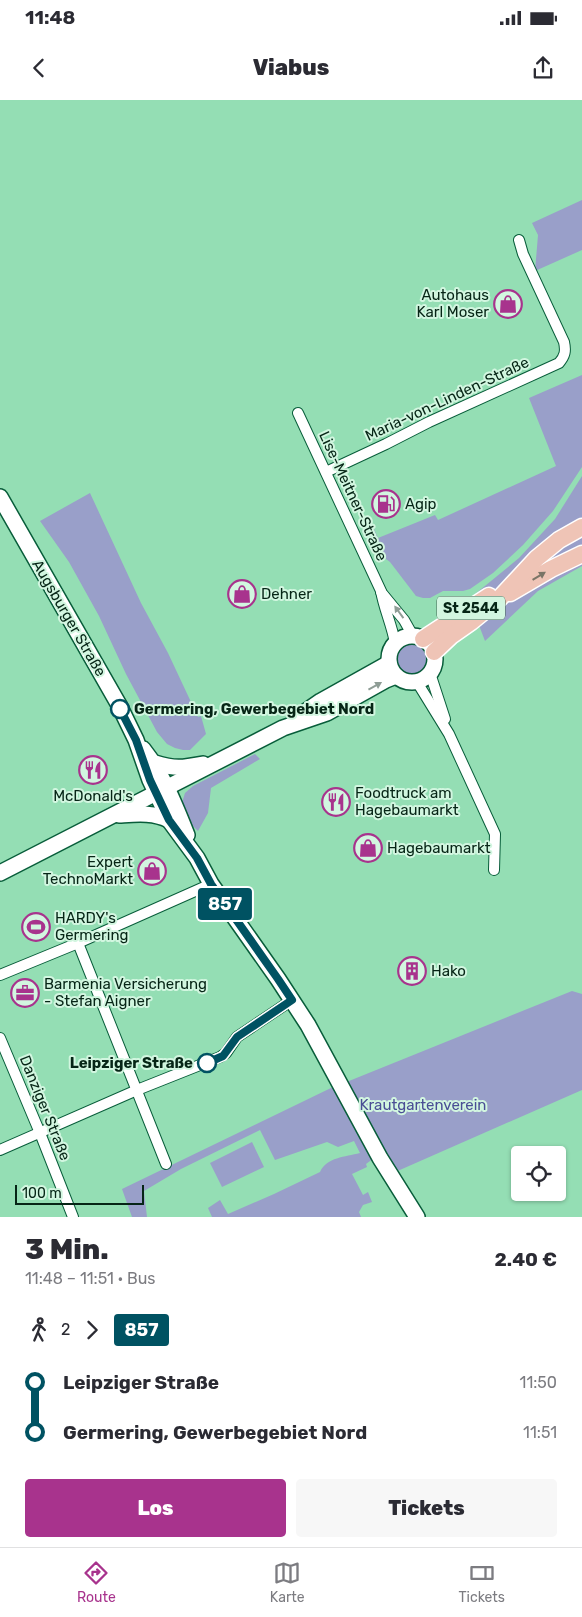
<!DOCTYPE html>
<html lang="de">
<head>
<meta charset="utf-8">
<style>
  body { margin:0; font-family:Rubik,sans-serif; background:#f7f7f7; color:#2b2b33; height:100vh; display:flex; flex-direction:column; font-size:19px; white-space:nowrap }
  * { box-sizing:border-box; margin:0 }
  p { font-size:16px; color:#7c7c81 }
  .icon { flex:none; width:28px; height:28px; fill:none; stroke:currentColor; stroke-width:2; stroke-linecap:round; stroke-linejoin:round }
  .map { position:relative; height:1117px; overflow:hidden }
  .details { display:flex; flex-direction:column; background:#fff; flex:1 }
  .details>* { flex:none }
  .badge { padding:0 10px; border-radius:4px; font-size:18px; line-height:32px }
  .controls { position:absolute; left:511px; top:1046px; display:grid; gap:10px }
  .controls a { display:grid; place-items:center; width:55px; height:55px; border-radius:5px; background:#fff; box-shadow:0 1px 4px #0004; font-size:25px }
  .scale { position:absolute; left:15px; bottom:12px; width:129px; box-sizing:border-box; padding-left:5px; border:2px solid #062516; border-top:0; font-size:14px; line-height:18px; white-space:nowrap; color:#062516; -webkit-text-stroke:4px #d2f6e0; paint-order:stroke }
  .map>.badge { position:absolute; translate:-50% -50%; box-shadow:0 0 0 2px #fff }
  .legs { display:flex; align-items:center; gap:8px; height:55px; padding:0 25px; font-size:16px }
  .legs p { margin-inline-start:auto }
  .summary { display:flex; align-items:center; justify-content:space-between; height:85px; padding:0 25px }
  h1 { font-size:28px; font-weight:800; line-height:38px }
  .cta { display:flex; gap:10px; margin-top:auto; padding:10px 25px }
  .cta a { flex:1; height:58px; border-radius:5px; background:#a8338d; color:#fff; font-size:20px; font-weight:800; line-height:58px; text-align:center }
  .cta a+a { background:#f7f7f7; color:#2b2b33 }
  ul { padding:0 25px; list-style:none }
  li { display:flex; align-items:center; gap:18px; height:50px; font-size:19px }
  li i { display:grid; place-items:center; width:8px; height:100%; margin:0 6px; background:currentColor }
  li i::after { content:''; width:12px; height:12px; margin:-6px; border:4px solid; border-radius:50%; background:#fff }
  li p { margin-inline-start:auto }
  li:first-child i { background:linear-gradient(#0000 50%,currentColor 0) }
  li:last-child i { background:linear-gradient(currentColor 50%,#0000 0) }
  .status { display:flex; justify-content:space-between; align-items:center; height:35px; padding:0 25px; background:#fff; direction:ltr }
  .status svg { height:14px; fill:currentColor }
  header { display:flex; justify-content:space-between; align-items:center; height:65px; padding:0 25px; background:#fff; font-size:22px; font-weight:800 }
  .menu { display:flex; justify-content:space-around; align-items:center; height:70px; border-top:1px solid #e1e1e2; background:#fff; font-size:14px; color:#7c7c81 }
  .menu a { display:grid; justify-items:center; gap:2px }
  .menu .active { color:#a8338d }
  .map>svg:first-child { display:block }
  .green { fill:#999fc9 }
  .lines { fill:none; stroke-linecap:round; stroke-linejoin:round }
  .street-casing { stroke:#085d3a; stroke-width:12 }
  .secondary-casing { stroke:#085d3a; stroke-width:18 }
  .primary-casing { stroke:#fff; stroke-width:19 }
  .street { stroke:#fff; stroke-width:10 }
  .secondary { stroke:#fff; stroke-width:15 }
  .primary { stroke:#efc4b6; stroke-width:16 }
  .oneway { fill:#7a7466 }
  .oneway2 { fill:#8f9d96 }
  .line-1-casing { stroke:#fff; stroke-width:11 }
  .line-1 { stroke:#005262; stroke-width:8 }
  .stop-1-dot { fill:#fff; stroke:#005262; stroke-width:2.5 }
  .labels { text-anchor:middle; stroke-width:4; stroke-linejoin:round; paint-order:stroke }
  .shield { fill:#d2f6e0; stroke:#436453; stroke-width:1 }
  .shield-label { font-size:14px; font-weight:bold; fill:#062516 }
  .poi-label { font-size:15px; fill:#062516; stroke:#d2f6e0; text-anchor:start }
  .street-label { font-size:15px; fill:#062516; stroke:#d2f6e0 }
  .stop-label { font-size:15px; font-weight:bold; fill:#062516; stroke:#d2f6e0; text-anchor:start }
  .park-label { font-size:15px; fill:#4a4e95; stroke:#d2f6e0 }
</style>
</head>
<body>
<div class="status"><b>11:48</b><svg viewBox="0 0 49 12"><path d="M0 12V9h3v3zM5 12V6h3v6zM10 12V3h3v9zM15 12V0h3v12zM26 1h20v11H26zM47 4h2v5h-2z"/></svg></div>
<header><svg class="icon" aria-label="back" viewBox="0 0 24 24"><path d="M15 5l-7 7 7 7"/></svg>Viabus<svg class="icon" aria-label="share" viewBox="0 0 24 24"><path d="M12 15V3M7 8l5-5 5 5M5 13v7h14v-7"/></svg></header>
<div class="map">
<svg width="582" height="1117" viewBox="0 0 582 1117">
  <rect width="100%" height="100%" fill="#94deb4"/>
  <g class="green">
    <polygon points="582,100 582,150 535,171 538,135 532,123"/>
    <polygon points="582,275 582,367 553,411 523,445 493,473 470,489 463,491 443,491 430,498 423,498 416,496 390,462 378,453 369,434 374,429 378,438 435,415 438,420 556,366 529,298"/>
    <polygon points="582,376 582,466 538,491 485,541 469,499 519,458 555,419"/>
    <polygon points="90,393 141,503 168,553 198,617 201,616 206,634 190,650 183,650 175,648 167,644 157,632 126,574 99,516 69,462 40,421"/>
    <circle cx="412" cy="559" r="18"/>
    <polygon points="255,654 260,659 211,688 208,713 198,731 187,720 181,706 185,693 193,686"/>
    <polygon points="572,891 582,894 582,990 393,1073 344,983"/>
    <path d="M333,987l41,71 -8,6 1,3 -15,7 11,21 5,-3 4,10 -9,3 -4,7 2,5h-149l-4,-9 12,-8 8,14 46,-20 46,-22c7,-15 25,-15 40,-19l-6,-12 -16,6 -11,-5 -52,18 -15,-30 -79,39 -37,22 3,26h-15l-10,-28z"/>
    <polygon points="252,1042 264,1067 222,1087 210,1063"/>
  </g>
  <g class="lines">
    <defs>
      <g id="street">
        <path d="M298,313l83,178c3,18 11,34 14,52"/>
        <path d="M326,372l60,-28 43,-22 130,-59c6,-7 7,-12 5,-21l-41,-88 -4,-14"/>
        <polyline points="381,492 404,520 413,536"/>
        <polyline points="430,573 445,619"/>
        <polyline points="417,582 449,634 495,734 494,770"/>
        <polyline points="78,843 166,1064"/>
        <polyline points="0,875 78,843 211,784"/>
        <polyline points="0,938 40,1033 73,1117"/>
        <polyline points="0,1050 137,990 220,957 226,953 237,937 292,900"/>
      </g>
      <g id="secondary">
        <polyline points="0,397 119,605 136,640 150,680 169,720 197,758 211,784 278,879 308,925 380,1058 417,1117"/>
        <circle cx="412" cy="559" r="23"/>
        <polyline points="298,617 321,601 389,563"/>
        <path d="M143,649c20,25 32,56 44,86"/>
        <path d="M155,663c20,6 27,5 48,1"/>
        <path d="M119,715c17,-1 34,-3 50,5"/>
        <polyline points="0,773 283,628 327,613 386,580 396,576"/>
      </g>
      <g id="primary">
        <polyline points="510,493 551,469 582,454"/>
        <polyline points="423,539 489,496"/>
        <polyline points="434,552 451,536 471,522 498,500 537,458 559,440 582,427"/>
      </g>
    </defs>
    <use href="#street" class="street-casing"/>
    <use href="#secondary" class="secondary-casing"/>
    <use href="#primary" class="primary-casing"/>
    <use href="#street" class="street"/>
    <use href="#secondary" class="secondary"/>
    <use href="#primary" class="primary"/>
  </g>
  <defs><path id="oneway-solid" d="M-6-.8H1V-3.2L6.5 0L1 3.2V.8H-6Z" transform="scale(1.25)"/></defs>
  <use class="oneway" href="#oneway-solid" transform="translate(539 476) rotate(-31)"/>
  <g class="oneway2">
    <use href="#oneway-solid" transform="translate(399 512) rotate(-126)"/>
    <use href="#oneway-solid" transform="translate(375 586) rotate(-29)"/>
  </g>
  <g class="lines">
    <defs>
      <polyline id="line-1" points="120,609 136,640 150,680 169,720 197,758 211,784 278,879 292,900 237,937 223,956 207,963"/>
    </defs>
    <use href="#line-1" class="line-1-casing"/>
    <use href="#line-1" class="line-1"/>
  </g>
  <defs>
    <symbol id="shop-ring" viewBox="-11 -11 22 22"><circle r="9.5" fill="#d2f6e0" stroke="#a8338d" stroke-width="1.5"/><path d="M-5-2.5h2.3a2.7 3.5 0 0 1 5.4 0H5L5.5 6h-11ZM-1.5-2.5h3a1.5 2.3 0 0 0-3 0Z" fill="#a8338d"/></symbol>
    <symbol id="fuel-ring" viewBox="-11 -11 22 22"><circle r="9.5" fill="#d2f6e0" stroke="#a8338d" stroke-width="1.5"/><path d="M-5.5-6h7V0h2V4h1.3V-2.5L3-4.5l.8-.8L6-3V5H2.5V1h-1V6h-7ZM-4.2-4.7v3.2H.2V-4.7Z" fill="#a8338d"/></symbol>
    <symbol id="restaurant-ring" viewBox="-11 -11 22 22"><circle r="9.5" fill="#d2f6e0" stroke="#a8338d" stroke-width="1.5"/><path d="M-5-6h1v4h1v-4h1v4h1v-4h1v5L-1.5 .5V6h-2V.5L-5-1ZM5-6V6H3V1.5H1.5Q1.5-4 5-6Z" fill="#a8338d"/></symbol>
    <symbol id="stadium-ring" viewBox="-11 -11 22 22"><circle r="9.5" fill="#d2f6e0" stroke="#a8338d" stroke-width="1.5"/><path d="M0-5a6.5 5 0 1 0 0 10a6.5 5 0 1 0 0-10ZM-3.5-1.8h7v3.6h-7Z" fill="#a8338d"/></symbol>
    <symbol id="building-ring" viewBox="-11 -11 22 22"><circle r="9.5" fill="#d2f6e0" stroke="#a8338d" stroke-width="1.5"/><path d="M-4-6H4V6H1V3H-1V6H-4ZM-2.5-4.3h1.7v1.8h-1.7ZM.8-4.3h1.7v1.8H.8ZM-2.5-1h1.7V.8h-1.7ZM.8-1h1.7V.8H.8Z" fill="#a8338d"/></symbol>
    <symbol id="office-ring" viewBox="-11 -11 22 22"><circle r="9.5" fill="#d2f6e0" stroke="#a8338d" stroke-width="1.5"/><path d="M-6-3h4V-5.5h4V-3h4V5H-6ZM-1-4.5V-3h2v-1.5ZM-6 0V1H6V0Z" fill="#a8338d"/></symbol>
  </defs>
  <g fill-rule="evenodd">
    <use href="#shop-ring" x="492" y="188" width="32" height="32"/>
    <use href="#fuel-ring" x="370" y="388" width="32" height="32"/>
    <use href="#shop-ring" x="226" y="478" width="32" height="32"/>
    <use href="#restaurant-ring" x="77" y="654" width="32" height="32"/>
    <use href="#restaurant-ring" x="320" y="686" width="32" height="32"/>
    <use href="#shop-ring" x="352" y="732" width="32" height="32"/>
    <use href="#shop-ring" x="136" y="755" width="32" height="32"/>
    <use href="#stadium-ring" x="20" y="811" width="32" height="32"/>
    <use href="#building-ring" x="396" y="855" width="32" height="32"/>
    <use href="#office-ring" x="9" y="877" width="32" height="32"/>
  </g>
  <g class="stop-1-dot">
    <circle cx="120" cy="609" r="9"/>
    <circle cx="207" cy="963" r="9"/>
  </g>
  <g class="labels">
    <rect class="shield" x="437" y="496.5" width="68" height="23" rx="4"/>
    <g class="shield-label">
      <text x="471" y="513">St 2544</text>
    </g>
    <g class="poi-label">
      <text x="489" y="200" text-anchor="end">Autohaus<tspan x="489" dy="17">Karl Moser</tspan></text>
      <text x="405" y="409">Agip</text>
      <text x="261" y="499">Dehner</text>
      <text x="355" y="698">Foodtruck am<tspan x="355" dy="17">Hagebaumarkt</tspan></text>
      <text x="93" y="701" text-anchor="middle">McDonald's</text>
      <text x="387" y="753">Hagebaumarkt</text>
      <text x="133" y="767" text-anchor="end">Expert<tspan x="133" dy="17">TechnoMarkt</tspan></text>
      <text x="55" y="823">HARDY's<tspan x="55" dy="17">Germering</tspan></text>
      <text x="431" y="876">Hako</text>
      <text x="44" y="889">Barmenia Versicherung<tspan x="44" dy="17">- Stefan Aigner</tspan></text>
    </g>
    <g class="street-label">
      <text transform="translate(447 299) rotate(-25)" y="5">Maria-von-Linden-Straße</text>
      <text transform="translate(353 396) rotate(65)" y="5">Lise-Meitner-Straße</text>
      <text transform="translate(69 518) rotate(60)" y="5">Augsburger Straße</text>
      <text transform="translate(45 1008) rotate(68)" y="5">Danziger Straße</text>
    </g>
    <g class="stop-label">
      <text x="134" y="614">Germering, Gewerbegebiet Nord</text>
      <text x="193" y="968" text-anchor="end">Leipziger Straße</text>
    </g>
    <g class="park-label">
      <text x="423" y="1010">Krautgartenverein</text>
    </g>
  </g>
</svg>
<div class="controls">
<a><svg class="icon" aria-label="locate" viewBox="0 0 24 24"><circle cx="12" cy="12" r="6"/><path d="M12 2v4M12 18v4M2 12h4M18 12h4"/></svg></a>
</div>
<div class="scale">100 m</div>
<b class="badge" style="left:225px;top:804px;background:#005262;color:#fff">857</b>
</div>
<section class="details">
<div class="summary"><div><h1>3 Min.</h1><p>11:48 – 11:51 · Bus</p></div><b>2.40 €</b></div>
<div class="legs"><svg class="icon" aria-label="walk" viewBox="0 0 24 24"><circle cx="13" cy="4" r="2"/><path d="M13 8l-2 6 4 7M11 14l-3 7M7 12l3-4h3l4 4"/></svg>2<svg class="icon" aria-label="forward" viewBox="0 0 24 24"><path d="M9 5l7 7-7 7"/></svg><b class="badge" style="background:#005262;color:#fff">857</b></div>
<ul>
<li><i style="color:#005262"></i><b>Leipziger Straße</b><p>11:50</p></li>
<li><i style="color:#005262"></i><b>Germering, Gewerbegebiet Nord</b><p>11:51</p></li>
</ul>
<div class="cta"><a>Los</a><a>Tickets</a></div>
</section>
<nav class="menu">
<a class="active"><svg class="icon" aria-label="directions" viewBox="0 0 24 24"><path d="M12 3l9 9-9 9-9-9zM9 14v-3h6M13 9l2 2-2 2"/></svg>Route</a>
<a><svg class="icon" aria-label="map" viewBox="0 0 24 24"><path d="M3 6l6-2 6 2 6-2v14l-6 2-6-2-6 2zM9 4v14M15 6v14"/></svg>Karte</a>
<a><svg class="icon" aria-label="tickets" viewBox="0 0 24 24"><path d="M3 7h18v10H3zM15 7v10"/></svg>Tickets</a>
</nav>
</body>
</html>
